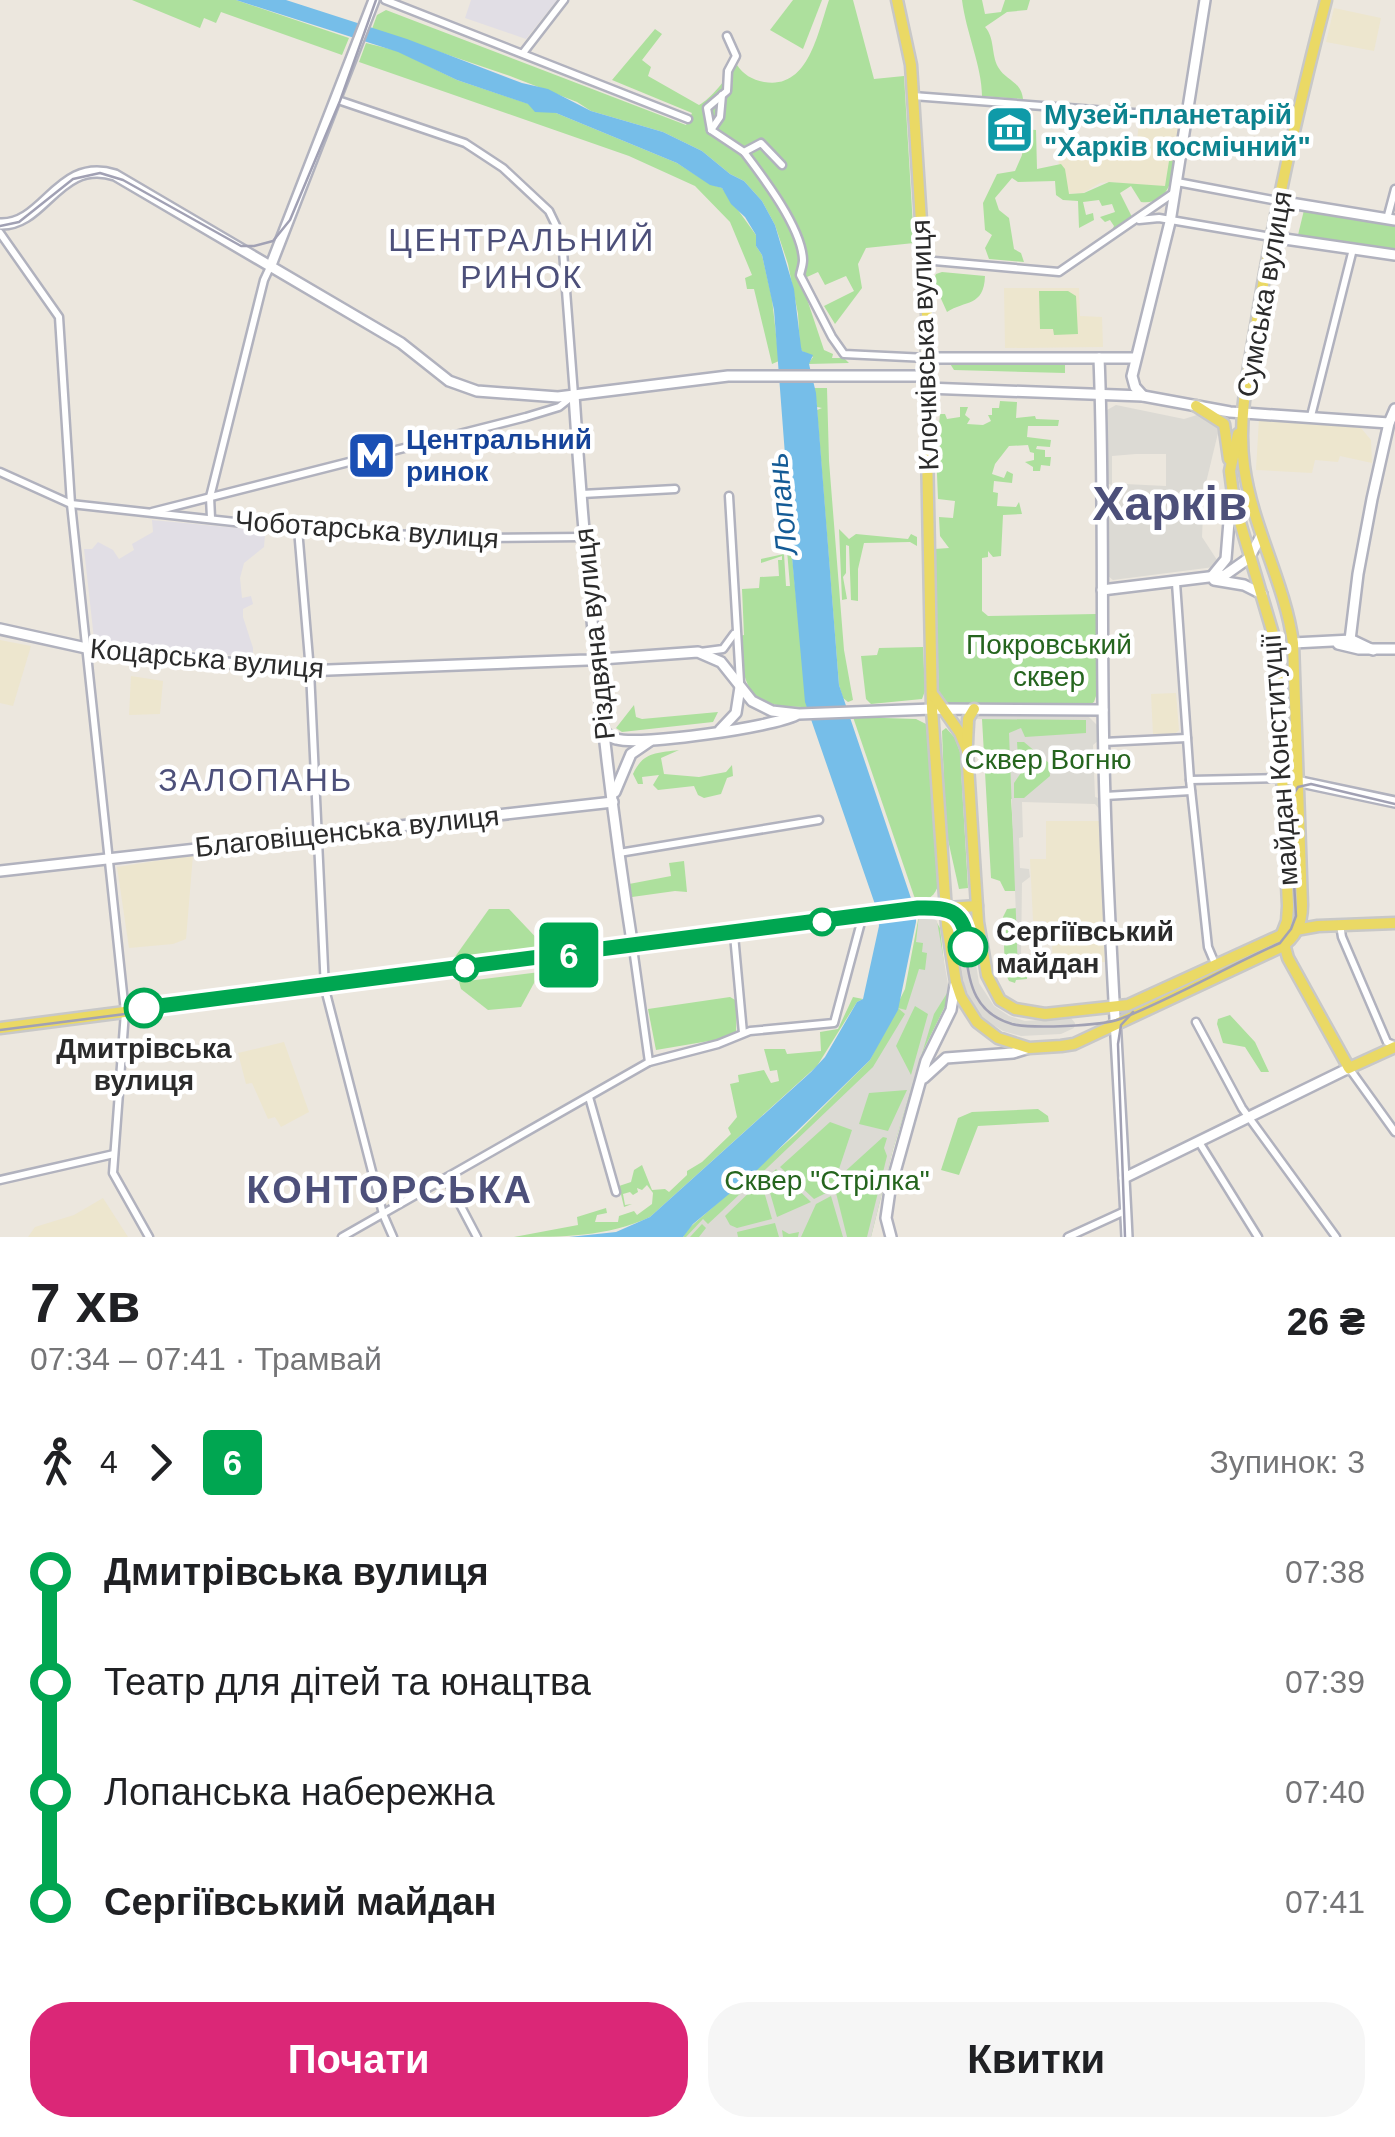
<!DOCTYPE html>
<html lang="uk">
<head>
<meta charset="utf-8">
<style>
  body { margin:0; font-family:Helvetica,sans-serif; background:#f6f6f6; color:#202124; height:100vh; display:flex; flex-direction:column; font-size:38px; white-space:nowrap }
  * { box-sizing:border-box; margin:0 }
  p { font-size:32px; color:#757577 }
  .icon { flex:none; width:55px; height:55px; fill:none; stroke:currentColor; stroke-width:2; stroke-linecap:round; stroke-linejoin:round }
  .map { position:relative; height:1237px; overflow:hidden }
  .sheet { display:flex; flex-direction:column; background:#fff; flex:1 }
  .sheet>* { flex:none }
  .badge { padding:0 20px; border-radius:8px; font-size:35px; line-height:65px }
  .map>.badge { position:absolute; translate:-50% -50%; box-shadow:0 0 0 5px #fff }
  .legs { display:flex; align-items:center; gap:15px; height:110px; padding:0 30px; font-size:32px }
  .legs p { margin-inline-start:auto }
  .head { display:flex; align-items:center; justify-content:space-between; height:170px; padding:0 30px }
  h1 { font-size:55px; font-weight:700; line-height:75px }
  .action { display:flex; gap:20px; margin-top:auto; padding:20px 30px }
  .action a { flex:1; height:115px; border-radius:40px; background:#db2777; color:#fff; font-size:40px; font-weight:700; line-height:115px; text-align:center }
  .action a+a { background:#f6f6f6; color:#202124 }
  ul { padding:0 30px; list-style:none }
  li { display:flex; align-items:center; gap:35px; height:110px; font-size:38px }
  li i { display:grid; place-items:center; width:15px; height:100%; margin:0 12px; background:currentColor }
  li i::after { content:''; width:25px; height:25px; margin:-12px; border:8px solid; border-radius:50%; background:#fff }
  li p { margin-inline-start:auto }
  li:first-child i { background:linear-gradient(#0000 50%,currentColor 0) }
  li:last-child i { background:linear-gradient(currentColor 50%,#0000 0) }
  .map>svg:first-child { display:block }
  .industrial { fill:#e1dee5 }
  .education { fill:#ede6ce }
  .green { fill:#ade09d }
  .plaza { fill:#dcdad4; fill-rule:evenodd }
  .water { fill:#76bee9 }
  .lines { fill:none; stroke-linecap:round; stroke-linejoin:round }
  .street-casing { stroke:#b1b2be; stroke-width:11 }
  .secondary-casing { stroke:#b1b2be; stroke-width:14 }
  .primary-casing { stroke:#c8c8c8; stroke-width:15 }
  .street { stroke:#fff; stroke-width:6 }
  .secondary { stroke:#fff; stroke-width:9 }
  .primary { stroke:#ead965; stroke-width:10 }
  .tram { stroke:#a1a1b4; stroke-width:2.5 }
  .line-1-casing { stroke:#fff; stroke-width:22 }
  .line-1 { stroke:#00a651; stroke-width:15 }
  .stop-1-dot { fill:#fff; stroke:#00a651; stroke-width:5 }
  .labels { text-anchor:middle; stroke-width:9; stroke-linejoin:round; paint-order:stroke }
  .culture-label { font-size:28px; font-weight:bold; fill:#0d838f; stroke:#fff; text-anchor:start }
  .street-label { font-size:28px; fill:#2b2b2b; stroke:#fff }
  .transit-label { font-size:28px; font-weight:bold; fill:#164399; stroke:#fff; text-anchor:start }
  .park-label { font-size:28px; fill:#25651e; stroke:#fff }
  .stop-label { font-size:28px; font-weight:bold; fill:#2b2b2b; stroke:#fff; text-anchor:start }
  .water-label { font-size:30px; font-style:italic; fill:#145b96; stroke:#fff }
  .quarter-label { font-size:32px; letter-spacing:2.5px; fill:#4d507a; stroke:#fff }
  .district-label { font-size:38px; font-weight:bold; letter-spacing:2.5px; fill:#4d507a; stroke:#fff }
  .town-label { font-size:48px; font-weight:bold; fill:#4d507a; stroke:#fff }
</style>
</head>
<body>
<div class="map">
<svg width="1395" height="1237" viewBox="0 0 1395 1237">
  <rect width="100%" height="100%" fill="#ece7de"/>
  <g class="industrial">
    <polygon points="471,0 557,0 526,39 465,18"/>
    <polygon points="152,520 260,530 265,535 264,547 244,563 240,578 242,598 251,596 253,604 243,609 243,617 253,648 253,658 94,639 84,549 92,549 98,542 113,550 119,559 134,550 132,544 153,532"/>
  </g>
  <g class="education">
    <polygon points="1334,8 1381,18 1374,51 1326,42"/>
    <polygon points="1139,122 1179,127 1171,187 1109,182 1100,183 1083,193 1060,194 1058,146 1133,144 1137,141"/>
    <polygon points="1004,288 1079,288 1080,316 1102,317 1103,347 1005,348"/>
    <polygon points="1259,419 1352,424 1361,428 1371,440 1372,463 1340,456 1338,462 1315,460 1312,473 1256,470"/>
    <polygon points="0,640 31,646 13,706 0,703"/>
    <polygon points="131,676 163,681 160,714 129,715"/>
    <polygon points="1176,693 1179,730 1175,734 1153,735 1151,694"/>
    <polygon points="1046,821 1100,821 1105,962 1053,964 1051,927 1038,927 1038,924 1046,924 1046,921 1033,921 1030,859 1046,859"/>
    <polygon points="193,855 186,939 173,944 129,948 117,867"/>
    <polygon points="284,1042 309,1112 281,1127 275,1117 268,1119 252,1083 246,1084 238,1053"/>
    <polygon points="103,1198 128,1237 28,1237 35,1227 74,1215"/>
  </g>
  <g class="green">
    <polygon points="132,0 236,0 349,38 342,55 221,12 216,23 204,18 200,28"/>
    <polygon points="793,0 822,0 803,49 770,30"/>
    <path d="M829,0h24l21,79 30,-3 10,167 -48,5 -8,16 4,24 -27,36 -11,-18 30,-15 -8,-15 -21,9 -7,-13 -11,5 1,8 -6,-1 22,66 9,4 -1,4h12l5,5 -41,1 5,-7 -11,-6 -2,-4 -2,-33 -10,-50 -13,-39 -13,-24 -18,-20 -14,-7 -28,-23 -39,-19 -72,-21 -14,-9 -67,-26 -138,-47 5,-14 9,-5 300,115 6,-12 -80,-33 43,-51 7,5 -20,26 9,7 -3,9 51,29c12,-6 27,-27 38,-40 6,9 15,15 27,17 45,8 54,-51 65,-82z"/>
    <path d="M962,0h20l3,14 16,-2 4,-12h25l-3,10 -20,2 -22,15c10,11 6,27 13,40 8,14 23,14 25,32l-41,-3c0,-29 -16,-64 -20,-96z"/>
    <polygon points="366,43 398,51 457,80 556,113 677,163 710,184 722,188 756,235 756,246 762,255 772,299 779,361 772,364 754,289 747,289 745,278 752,275 730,222 695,186 629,156 359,62"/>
    <path d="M1022,129l14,1 1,39 24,-5 4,5 4,25 15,-1 25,-11 56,4 4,-25h6c-3,21 -8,44 -34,41l-10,-16 -11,7 12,24 -21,15 3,-6 -4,-6 -5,2 -5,-5 15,-5 -3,-8 -10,2 -3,-6 -16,2 3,13 7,-2 1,7 -15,8 -1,-27 -15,-1 -7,-5 -1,-14 -37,1 -6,-4 -17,20 4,12 10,8 5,31 7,4 3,9 -35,-3 -4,-11 7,-13 -7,-5 -2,-27 14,-29 18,-3 7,-16z"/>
    <polygon points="1304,210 1395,224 1395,251 1301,238 1298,235"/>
    <path d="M942,272l43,4c-1,31 -20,24 -38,36l-14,-31 3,-7z"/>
    <polygon points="1039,291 1068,291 1076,296 1078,334 1054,335 1053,329 1040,329"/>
    <polygon points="949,362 1065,362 1065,373 954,370"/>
    <polygon points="814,388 827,388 829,461 844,650 853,700 848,702 843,698 839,685 817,410 822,408 817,407"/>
    <polygon points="1000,401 1017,402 1016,418 1035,416 1036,419 1059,420 1058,426 1028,426 1027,437 1051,440 1050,447 1037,446 1036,449 1045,450 1045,457 1051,457 1050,466 1041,465 1040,471 1033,471 1033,467 1025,462 1034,460 1034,453 1030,452 1028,445 1009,446 995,464 992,474 1004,478 1007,471 1013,474 1012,483 994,481 993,492 998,493 997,506 1016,507 1019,502 1022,514 1003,515 1001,556 993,557 988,551 988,557 982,558 982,611 988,616 1096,614 1097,693 1094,702 1088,706 954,704 944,702 939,695 934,549 949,548 940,536 939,517 953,518 955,501 938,499 935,425 939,425 940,414 945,414 947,419 960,417 960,407 968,407 965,415 970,419 967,424 983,425 991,421 988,415 992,415 992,408 999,408"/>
    <path d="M779,455h3l25,252c-60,1 -63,-17 -68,-71l5,-1 -2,-46 17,-1 1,-11 19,-1 -1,-16h4v-4l-21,7v-4l23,-5 2,32h4z"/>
    <polygon points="839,529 849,539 856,534 908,539 911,534 917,537 917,546 910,542 864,543 858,569 858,601 851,600 849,546 846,545 846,573 843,577 847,599 842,600"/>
    <polygon points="923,647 925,691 922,699 871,704 866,699 861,656 877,655 879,648"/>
    <polygon points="634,705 636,717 642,719 718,712 713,722 622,732 616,728"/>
    <path d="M853,717l63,2 12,6 10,159c-2,12 -10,16 -21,18l-3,-6z"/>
    <polygon points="982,719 1086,719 1091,798 1011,799 1017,891 1005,891 1000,881 991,878"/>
    <polygon points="946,728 955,738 960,752 968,888 959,889 946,831 942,731"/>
    <path d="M679,750l-18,8 3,16 35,3 27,-5 6,-7 1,11 -6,2 -6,16 -17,4 -6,-3 -4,-9 -36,4 -5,-5 6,-10 -17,2 1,7h-5l-5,-10c10,-22 23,-21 46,-24z"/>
    <polygon points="684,861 687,892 675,891 632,897 629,884 671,876 669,863"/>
    <polygon points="1017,908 1018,969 1020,973 1027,974 1027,979 1016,980 1015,983 1009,981 1005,973 1003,917 1007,909"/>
    <polygon points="489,909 509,909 546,948 452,961"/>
    <polygon points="919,915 934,918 940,928 948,1000 924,1049 893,1149 871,1237 683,1237 688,1229 796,1134 870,1060 905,989"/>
    <polygon points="540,972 521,1007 488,1010 461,989 459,982"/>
    <polygon points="730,997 737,1001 736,1032 715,1040 656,1050 648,1009"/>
    <path d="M853,997l10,2 -6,3 -40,64 -167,151c-42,20 -89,20 -136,20l64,-12 -1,-8 29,-9 1,5 -10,2 -2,7h23l1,-6 15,-5 3,4 15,-11 1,-11 -6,-8 -5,5 -5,-2 1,4 -5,3 -3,-3 -7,2 2,11 7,-1 -8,3 -5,-21 12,-4 3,-12 8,-5 10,25 13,-1 4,3 18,-17v-4l15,-9 29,-28 -3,-6 9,-11 -7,-33 9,-2 -1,-7 26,-5 7,13 8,-2 -2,-11 -7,1 -6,-22h21l2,5 34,-3 -1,-19 18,-3z"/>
    <polygon points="1230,1015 1255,1042 1269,1072 1261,1072 1245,1047 1223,1043 1217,1024 1218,1019"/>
    <polygon points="1038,1109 1048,1116 1049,1122 978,1126 959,1175 941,1170 958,1118 972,1112"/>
  </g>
  <g class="plaza">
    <path d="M1116,405l68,14 13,-4 16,4 4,5 1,9 -14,58 -2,46 17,26 -5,4 -101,13 -6,-5 -1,-83 5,-1v-6l-6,-3v-65l2,-7zM1136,454h30v32l-41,-2v5h-10v-5h-3v-28z"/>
    <path d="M976,713l112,3 10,10 1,14 -6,5 2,52 4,1 1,12 -5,-6 -73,-2 1,35 -4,1 1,30 9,1 1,8 -8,6 -1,74 4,4 9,-1v8h-16l-9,-235 12,-5 4,9 61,-4v-13l-110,-1 -1,15 -6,-2v-14zM1017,742h7l25,21 1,13 -26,22h-10v-15l9,-13 -5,-12z"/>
    <path d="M919,915h11l7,6 12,69 -15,24 -41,135 -22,88h-4l20,-81 -3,-8 3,-10 -4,-1 -43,39 -4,17 11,44h-4l-12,-41 -15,8 -15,33h-3l1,-5 -10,2 -7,-4 1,7h-4l-4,-14 -38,9 1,5h-39l7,-9 -4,-4 -12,13h-4l17,-18 5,5 14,-13 151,-144 32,-53 -7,-6 8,2 13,-41 6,1 2,-17 -5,-1 1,-9 -7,-1zM915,1006l13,8 -17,61 -15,-29zM907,1090l-19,41 -29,-7 10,-31zM830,1122l22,8 -20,60 -18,9 -34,-32zM776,1169l6,6 -6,2 2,3 6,-4 27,26 -34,15 -11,-38zM761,1181l11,38 -35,9 -7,-3 -5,-9z"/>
    <polygon points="963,919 969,922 979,983 994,1006 1009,1016 1025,1021 1071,1018 1075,1023 1074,1028 1061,1034 1021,1036 1003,1031 980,1017 974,1009 964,984 956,930 957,922"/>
  </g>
  <polygon class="water" points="236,0 286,0 407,39 522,83 548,89 591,111 663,132 702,151 730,174 744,181 762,201 775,225 794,289 801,347 802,351 813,355 809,364 816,393 839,685 916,913 916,922 898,1010 870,1060 752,1175 693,1224 683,1237 569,1237 616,1232 650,1217 811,1072 825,1057 857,1002 863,999 879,926 878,913 805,702 783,456 785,455 774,310 762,255 756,246 756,235 745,217 731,204 722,188 710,185 677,163 556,113 535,112 528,104 457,80 398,52"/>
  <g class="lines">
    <defs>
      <g id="street">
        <polyline points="385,0 688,119"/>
        <polyline points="523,53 564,0"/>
        <polyline points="722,95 720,117 711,130 744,152 761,143 782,165"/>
        <polyline points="913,96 1186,117"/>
        <polyline points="711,130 707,108 727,91 728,71 736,56 727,36"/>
        <path d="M744,152c19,25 58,76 59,108 0,5 -2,10 -3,15l32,62 12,17 83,4"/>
        <polyline points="1177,182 1278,201"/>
        <polyline points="1387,219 1395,189"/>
        <polyline points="1139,220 1159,218 1271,237"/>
        <polyline points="0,233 59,317 71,504 125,1012 113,1173 149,1237"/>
        <polyline points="923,260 1059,272 1175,192"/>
        <polyline points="1311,416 1353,249"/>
        <polyline points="0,472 71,504 298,529 469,538 583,537"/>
        <polyline points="582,494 675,489"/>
        <polyline points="729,496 740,682"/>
        <polyline points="152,512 526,417 559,407 574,395 562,238 549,211 503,168 465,143 338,100"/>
        <polyline points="211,518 210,497 264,280 271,265"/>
        <polyline points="298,529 310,671 325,989 383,1214 393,1237"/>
        <polyline points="1176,583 1190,780 1208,947 1216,966"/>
        <polyline points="700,652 723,649 734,634"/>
        <polyline points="1103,742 1187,738"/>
        <polyline points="1190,780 1282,778"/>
        <polyline points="1105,796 1191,791"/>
        <polyline points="619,853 819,820"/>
        <polyline points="1340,925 1342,937 1387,1042 1394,1045"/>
        <polyline points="734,935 743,1033"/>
        <polyline points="633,948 649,1062"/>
        <polyline points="1196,1022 1242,1108 1336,1237"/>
        <polyline points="1349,1068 1395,1132"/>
        <polyline points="589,1097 616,1192"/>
        <polyline points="1199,1142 1258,1237"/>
        <polyline points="446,1178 477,1237"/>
        <polyline points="0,1180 114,1154"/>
        <polyline points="342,1237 649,1062 718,1044 750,1031 834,1023 860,926 859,918"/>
        <polyline points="1068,1237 1125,1211"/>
      </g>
      <g id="secondary">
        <polyline points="1278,201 1395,220"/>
        <path d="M0,224c45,2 58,-67 115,-49l286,168 48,38 28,10 81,6 170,-21h198"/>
        <polyline points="1271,237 1395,255"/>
        <polyline points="271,265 374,0"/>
        <polyline points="928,358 1135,358"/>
        <path d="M1099,358c6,146 1,293 6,440 4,147 15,292 22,439"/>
        <polyline points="926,388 1143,396 1230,412 1389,423"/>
        <path d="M574,395c12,186 30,370 59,553"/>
        <polyline points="1143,396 1135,387 1132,376 1170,222 1205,0"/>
        <polyline points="1213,575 1226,559 1231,496"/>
        <polyline points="1214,580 1244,585 1262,594"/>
        <polyline points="1102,590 1225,575 1249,558 1261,536"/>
        <polyline points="0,629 86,648 303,671 587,660 698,652 721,662 752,701 772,711 799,714 932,709 1103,710"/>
        <polyline points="1350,640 1358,574 1372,499 1389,423 1395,409"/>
        <polyline points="1293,643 1352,640 1373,650"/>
        <polyline points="1338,644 1359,649 1395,649"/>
        <polyline points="720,730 736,713 740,687"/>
        <path d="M603,731c5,3 8,7 13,8 25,7 157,-12 180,-24"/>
        <polyline points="1282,778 1395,802"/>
        <polyline points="615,792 631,754 650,741"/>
        <polyline points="0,871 613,802"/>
        <polyline points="924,1078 946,1058 1013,1053 1029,1048"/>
        <polyline points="1124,1178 1349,1068"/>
        <polyline points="891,1237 886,1218 890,1190 926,1061 951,1010 955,985"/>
      </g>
      <g id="primary">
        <path d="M897,0l14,65 16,250 -1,82 6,312 15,216 9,57 5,15 16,25 21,16 31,10 32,-2 13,-2 207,-97c16,-10 21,-24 21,-42l-9,-262c-8,-60 -41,-116 -49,-177 -7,-50 6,-102 14,-152 17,-106 41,-210 68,-314"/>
        <polyline points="1196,406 1224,424 1229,459"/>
        <polyline points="1238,434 1230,471 1234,502 1276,644 1288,906 1287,921 1282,934"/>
        <polyline points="934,696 960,733 967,750 978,922 987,975 1000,1000 1015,1009 1045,1014 1128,1005 1290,931 1318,926 1395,923"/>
        <polyline points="967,744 968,719 974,709"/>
        <polyline points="1283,940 1288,958 1349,1068 1395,1047"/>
        <polyline points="0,1028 918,910 977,906"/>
      </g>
    </defs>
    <use href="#street" class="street-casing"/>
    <use href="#secondary" class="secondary-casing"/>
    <use href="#primary" class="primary-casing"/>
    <use href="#street" class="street"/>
    <use href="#secondary" class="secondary"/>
    <use href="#primary" class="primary"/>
    <g class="tram">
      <polyline points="0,226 19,222 73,179 100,173 123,180 241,246 254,246 273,241 290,220 340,101 376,0"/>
      <path d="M0,1030l931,-119c59,4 9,92 81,113 19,5 89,2 108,-5 54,-21 106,-52 160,-76l11,-14 5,-13 -7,-115 9,-14 13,-3 84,20"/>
      <polyline points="1125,1237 1118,1044 1121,1025 1133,1012"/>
    </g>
  </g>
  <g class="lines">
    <defs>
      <path id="line-1" d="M144,1008l774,-100c34,-1 46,3 50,39"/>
    </defs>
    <use href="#line-1" class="line-1-casing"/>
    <use href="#line-1" class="line-1"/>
  </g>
  <defs>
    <symbol id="museum-square" viewBox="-11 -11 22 22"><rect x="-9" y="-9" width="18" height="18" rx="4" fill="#0f9aa8" stroke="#fff"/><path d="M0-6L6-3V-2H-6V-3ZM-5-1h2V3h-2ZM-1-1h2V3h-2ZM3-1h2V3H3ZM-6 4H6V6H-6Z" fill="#fff"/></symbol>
    <symbol id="metro-square" viewBox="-11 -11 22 22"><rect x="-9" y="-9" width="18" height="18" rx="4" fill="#1a4fb4" stroke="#fff"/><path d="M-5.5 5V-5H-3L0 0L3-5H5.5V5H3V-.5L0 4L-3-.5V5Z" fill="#fff"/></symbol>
  </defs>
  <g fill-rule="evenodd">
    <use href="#museum-square" x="982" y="102" width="55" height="55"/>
    <use href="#metro-square" x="344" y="428" width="55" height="55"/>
  </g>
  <g class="stop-1-dot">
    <circle cx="822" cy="922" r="12"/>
    <circle cx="968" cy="947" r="18"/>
    <circle cx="465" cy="968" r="12"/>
    <circle cx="144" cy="1008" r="18"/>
  </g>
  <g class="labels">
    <g class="culture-label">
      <text x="1044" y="124">Музей-планетарій<tspan x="1044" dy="32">"Харків космічний"</tspan></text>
    </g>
    <g class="street-label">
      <text transform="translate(1264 294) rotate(-80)" y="10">Сумська вулиця</text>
      <text transform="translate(924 345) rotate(-92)" y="10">Клочківська вулиця</text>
      <text transform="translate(367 529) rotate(4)" y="10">Чоботарська вулиця</text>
      <text transform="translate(594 634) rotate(-96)" y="10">Різдвяна вулиця</text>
      <text transform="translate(207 658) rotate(5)" y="10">Коцарська вулиця</text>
      <text transform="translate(1279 760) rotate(-94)" y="10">майдан Конституції</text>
      <text transform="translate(347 831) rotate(-6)" y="10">Благовіщенська вулиця</text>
    </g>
    <g class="transit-label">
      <text x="406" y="449">Центральний<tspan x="406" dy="32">ринок</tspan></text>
    </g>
    <g class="park-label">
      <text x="1049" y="654">Покровський<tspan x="1049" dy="32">сквер</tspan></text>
      <text x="1048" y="769">Сквер Вогню</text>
      <text x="827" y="1190">Сквер "Стрілка"</text>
    </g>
    <g class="stop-label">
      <text x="996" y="941">Сергіївський<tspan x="996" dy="32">майдан</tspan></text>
      <text x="144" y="1058" text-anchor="middle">Дмитрівська<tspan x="144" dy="32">вулиця</tspan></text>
    </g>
    <g class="water-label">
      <text transform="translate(782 504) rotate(-96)" y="10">Лопань</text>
    </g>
    <g class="quarter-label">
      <text x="522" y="251">ЦЕНТРАЛЬНИЙ<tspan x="522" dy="37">РИНОК</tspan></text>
      <text x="256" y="791">ЗАЛОПАНЬ</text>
    </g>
    <g class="district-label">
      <text x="390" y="1203">КОНТОРСЬКА</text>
    </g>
    <g class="town-label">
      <text x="1170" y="520">Харків</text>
    </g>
  </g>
</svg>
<b class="badge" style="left:569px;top:955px;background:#00a651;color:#fff">6</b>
</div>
<section class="sheet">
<div class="head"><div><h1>7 хв</h1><p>07:34 – 07:41 · Трамвай</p></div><b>26 ₴</b></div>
<div class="legs"><svg class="icon" aria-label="walk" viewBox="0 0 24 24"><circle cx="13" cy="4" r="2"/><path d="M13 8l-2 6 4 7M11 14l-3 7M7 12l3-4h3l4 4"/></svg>4<svg class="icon" aria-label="forward" viewBox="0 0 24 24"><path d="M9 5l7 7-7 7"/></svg><b class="badge" style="background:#00a651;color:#fff">6</b><p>Зупинок: 3</p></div>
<ul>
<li><i style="color:#00a651"></i><b>Дмитрівська вулиця</b><p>07:38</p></li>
<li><i style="color:#00a651"></i><span>Театр для дітей та юнацтва</span><p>07:39</p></li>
<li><i style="color:#00a651"></i><span>Лопанська набережна</span><p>07:40</p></li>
<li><i style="color:#00a651"></i><b>Сергіївський майдан</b><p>07:41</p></li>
</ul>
<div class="action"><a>Почати</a><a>Квитки</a></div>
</section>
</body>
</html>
